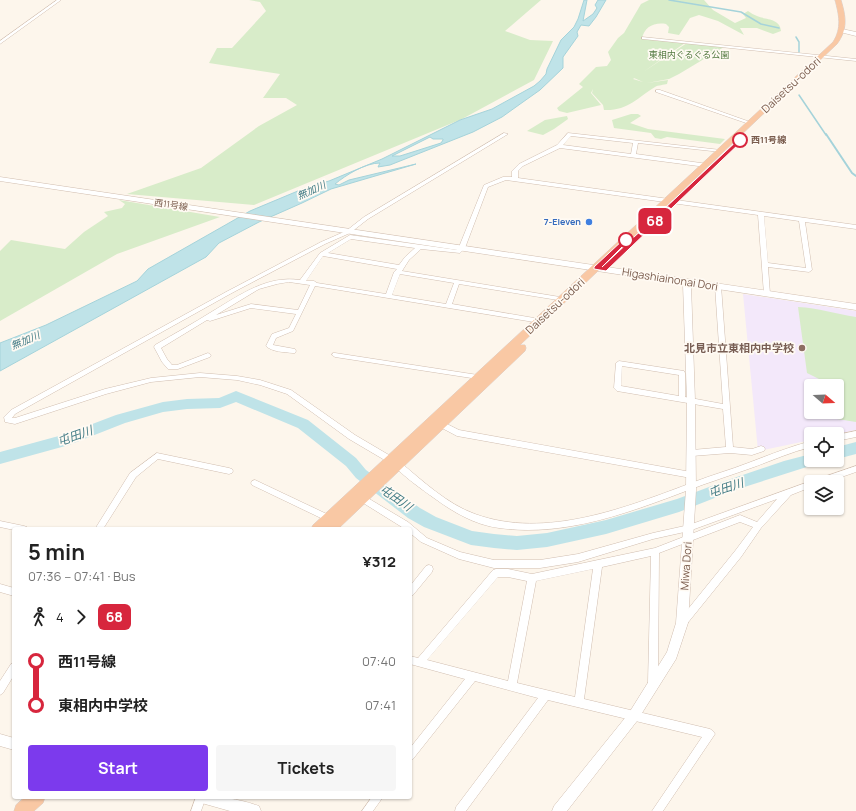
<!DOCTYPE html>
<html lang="en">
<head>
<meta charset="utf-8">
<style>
  body { margin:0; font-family:Manrope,"Noto Sans JP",sans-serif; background:#f6f6f6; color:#222; height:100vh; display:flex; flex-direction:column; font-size:15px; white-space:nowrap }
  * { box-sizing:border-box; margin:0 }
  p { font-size:13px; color:#767676 }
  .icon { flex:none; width:22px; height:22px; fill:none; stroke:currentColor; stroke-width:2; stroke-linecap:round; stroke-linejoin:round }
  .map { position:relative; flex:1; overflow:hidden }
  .panel { position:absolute; left:12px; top:527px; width:400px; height:272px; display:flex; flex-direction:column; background:#fff; border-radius:4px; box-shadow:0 1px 3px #0004 }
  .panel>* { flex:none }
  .badge { padding:0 8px; border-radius:6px; font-size:14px; line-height:26px }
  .needle { width:26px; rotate:109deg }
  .controls { position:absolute; left:804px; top:379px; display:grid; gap:8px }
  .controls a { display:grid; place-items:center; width:40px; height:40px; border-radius:4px; background:#fff; box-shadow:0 1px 3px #0004; font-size:20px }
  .map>.badge { position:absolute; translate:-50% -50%; box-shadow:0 0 0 2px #fff }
  .legs { display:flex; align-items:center; gap:6px; height:44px; padding:0 16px; font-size:13px }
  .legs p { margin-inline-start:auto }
  .summary { display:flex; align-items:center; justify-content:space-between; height:68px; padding:0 16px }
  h1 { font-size:22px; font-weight:700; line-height:30px }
  .button { display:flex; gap:8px; margin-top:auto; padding:8px 16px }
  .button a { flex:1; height:46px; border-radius:4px; background:#7c3aed; color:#fff; font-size:16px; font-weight:700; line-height:46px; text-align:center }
  .button a+a { background:#f6f6f6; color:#222 }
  ul { padding:0 16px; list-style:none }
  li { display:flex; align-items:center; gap:14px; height:44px; font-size:15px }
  li i { display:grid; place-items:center; width:6px; height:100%; margin:0 5px; background:currentColor }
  li i::after { content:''; width:10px; height:10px; margin:-5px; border:3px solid; border-radius:50%; background:#fff }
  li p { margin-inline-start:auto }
  li:first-child i { background:linear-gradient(#0000 50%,currentColor 0) }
  li:last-child i { background:linear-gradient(currentColor 50%,#0000 0) }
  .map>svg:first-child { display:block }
  .education { fill:#f3e8fa; fill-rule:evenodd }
  .green { fill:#d8ecc9 }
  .water { fill:#bfe3e8; stroke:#a5d3da; fill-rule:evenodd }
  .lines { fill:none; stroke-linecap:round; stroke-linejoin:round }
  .stream-far1 { stroke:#a5d3da; stroke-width:1.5 }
  .stream { stroke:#a5d3da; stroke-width:2 }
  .river { fill:#bfe3e8; fill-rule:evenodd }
  .minor-casing { stroke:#d1beb0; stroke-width:1 }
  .tertiary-casing { stroke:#d1beb0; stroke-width:1 }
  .trunk-casing { stroke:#dad1cd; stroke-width:1 }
  .minor { fill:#fff; fill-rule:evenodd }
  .tertiary { fill:#fff; fill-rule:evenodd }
  .trunk { fill:#f9c8a4; fill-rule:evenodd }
  .line-1 { fill:#d7263d; stroke:#fff }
  .stop-1-dot { fill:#fff; stroke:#d7263d; stroke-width:2 }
  .shop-dot { fill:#3f7fe0; stroke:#fffaf3; stroke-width:1.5 }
  .education-dot { fill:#8d6e63; stroke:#fffaf3; stroke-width:1.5 }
  .labels { text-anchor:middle; stroke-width:3.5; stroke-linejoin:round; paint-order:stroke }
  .far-park-label { font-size:9px; fill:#537a41; stroke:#fffaf3 }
  .far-stop-label { font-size:9px; font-weight:bold; fill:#7a5c4d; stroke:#fffaf3; text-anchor:start }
  .far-street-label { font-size:9px; fill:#7a5c4d; stroke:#fffaf3 }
  .far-shop-label { font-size:9px; font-weight:bold; fill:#366cbe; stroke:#fffaf3; text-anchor:end }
  .far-water-label { font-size:10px; font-style:italic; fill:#437c86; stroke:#fffaf3 }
  .street-label { font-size:11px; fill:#7a5c4d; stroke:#fffaf3 }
  .education-label { font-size:11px; font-weight:bold; fill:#785e54; stroke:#fffaf3; text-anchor:end }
  .water-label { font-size:12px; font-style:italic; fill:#437c86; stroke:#fffaf3 }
</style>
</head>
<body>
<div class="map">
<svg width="856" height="811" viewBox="0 0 856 811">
  <rect width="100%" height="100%" fill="#fdf6ec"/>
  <path class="education" d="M743,294l113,17v119l-19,4h-26v6l-53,11zM811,386h26v26h-26z"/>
  <g class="green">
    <polygon points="249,0 541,0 505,31 530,40 553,41 534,80 462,119 254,205 127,194 201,168 259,126 297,105 286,98 263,98 280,74 209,63 217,48 232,48 266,11 260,2"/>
    <path d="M649,0h55l9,10 22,13 11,-5 -3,-4 5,-3c3,2 6,4 9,5 9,4 23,2 24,15l-8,3 -16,-6h-17l4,7 -26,-14 -19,-6 -9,3 -11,17 -11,-2 1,-6 -3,-3c-12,-2 -22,3 -24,15l43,4 -52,36 10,3 -9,-4 53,-35 37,4 -45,27 -10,5 -22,4 21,-3 -1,4c-3,1 -9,1 -12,3 -18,11 -27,24 -51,23l-1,-5 -11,-12 1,-4 -2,4 10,12 -34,8 -8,-2 -2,-3 26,-21 -4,-3 17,-17 11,-1 4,-6 -3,-8 10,-14 6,-5 17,-29z"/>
    <polygon points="631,114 638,114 641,116 630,123 648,129 725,139 720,144 667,137 661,139 655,138 651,133 614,128 612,120"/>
    <polygon points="567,116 568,119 554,129 543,135 527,131 545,120"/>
    <polygon points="119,200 220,217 117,254 0,321 0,251 11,240 65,249 84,232 108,216 104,212 122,208 125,204"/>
    <path d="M798,307c20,1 38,7 58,10v105l-19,-3v-33h-4l-26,-13z"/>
  </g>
  <path class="water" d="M584,0h3l-4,21 10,-7 4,-6 -2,-3 3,-5h8l-10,17 -7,9 -8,-1 -4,7 1,4 -15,21v11l-23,22 -17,12 -21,15 -29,15 -83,33 -12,2 2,-4c-15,0 -34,12 -45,21l4,1 10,-5 67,-16 -85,25 -29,14 -43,19 -40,21 -13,14 -206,114v-28l46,-18 91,-44 11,-12 102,-58 55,-23 24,-7 53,-22 78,-39 32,-11 42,-23 6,-5 6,-7 1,-5 14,-29 13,-13 4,-8zM430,137l3,2h10v1l-2,3 -41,13h-8z"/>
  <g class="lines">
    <g class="stream-far1">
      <polyline points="669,0 741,12 761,24 779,28"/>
      <polyline points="796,37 799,42 799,52"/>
      <polyline points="799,95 826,135"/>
    </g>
    <polyline class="stream" points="826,134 852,173 856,176"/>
    <g class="river">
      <polygon points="236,391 308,420 356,458 366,470 420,508 436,517 472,531 494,534 517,536 547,533 606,520 677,499 725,481 784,461 811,454 811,460 818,460 816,464 735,490 679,512 606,534 547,547 517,550 494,548 471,545 424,527 408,518 356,478 346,466 298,428 236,402 220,408 187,409 163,412 125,423 69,445 0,464 0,452 66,434 116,415 163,402 187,399 219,398"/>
      <polygon points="856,442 856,454 837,459 837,447"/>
    </g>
    <defs>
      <g id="minor">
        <polygon points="57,0 61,0 0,44 0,41"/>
        <polygon points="642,37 856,59 856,61 643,39 642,39"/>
        <polygon points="656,90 660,90 753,123 749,124 656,92"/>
        <polygon points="504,133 508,134 368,219 350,233 325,244 230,294 15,414 12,418 15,418 105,389 151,378 200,373 237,376 260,380 291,390 355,435 394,458 395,460 394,462 388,462 349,439 287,394 260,385 237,380 200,377 151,382 106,394 15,424 5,422 4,417 11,410 226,292 321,242 346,231 364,217"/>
        <path d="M568,133l153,17 2,1 -2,1 -83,-9 -2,11 72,10v2l-2,1 -146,-19 -37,18 -5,5v7l338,47v4l-51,-7 7,48 -3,2 -41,-5 2,27 -3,2 -3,-2 -6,-79 -252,-35 -18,7 -23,61 -5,5 -39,-4 -12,11 -7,11 164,27 1,1 -1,1 -2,1 -105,-17 -7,20 88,15h2l1,2 -1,2h-2l-225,-37 -22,45 -17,7 -3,7 22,4 1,2 -1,2h-2c-9,-1 -21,-1 -27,-7l6,-12 17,-6 7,-14 -45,-6 -41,13 -3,-1 -46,28 6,11 5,6h5l31,-12 3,2 -1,2 -32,12h-10l-6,-7 -8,-15 1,-2c19,-11 39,-22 58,-34 27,-16 54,-36 87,-31l20,-27 30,-18 107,15 2,-3 25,-62 19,-8h9v-6l7,-7 38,-19zM571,136l62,7 -2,11 -68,-9zM764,216l35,5 7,47 -38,-5zM351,239l64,9 -10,9 -6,8 -71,-12zM323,256l74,13 -3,3 -8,22 -69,-11 -3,-2h-8zM400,274l54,9 -8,21 -54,-9zM289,282l21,3 -12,25 -47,-6 -35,11 43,-26 18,-5z"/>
        <path d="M718,284l3,2 12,161 19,2 9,-3 3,1 1,2 -1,2 -12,4 -22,-2 -38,3 -3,-1 -1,-2 1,-2 3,-1 34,-3 -3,-38 -106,-18 -3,-3 2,-25 3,-2 65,10 1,2v24l38,7 -8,-118zM622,366l57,9v21l-58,-10z"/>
        <polygon points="333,353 335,353 478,375 481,377 478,379 335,357 332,355"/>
        <polygon points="441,421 459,430 691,472 694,473 695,475 694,477 691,478 457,436 438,426 437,424 438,422"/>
        <polygon points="856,431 856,437 837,441 837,435"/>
        <path d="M811,441v6c-20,5 -38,13 -57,20 -17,6 -35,12 -52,18 -64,24 -133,53 -203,43 -24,-3 -46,-16 -65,-30 -10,-7 -34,-24 -40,-33l1,-2 3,-1 3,1c22,18 46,41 74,51 71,26 152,-7 219,-32 18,-7 36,-12 54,-19 21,-8 41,-16 63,-22z"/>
        <polygon points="157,453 229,468 232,469 233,471 232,473 229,474 158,459 136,477 103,529 95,529 130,473"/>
        <polygon points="856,466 856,472 827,482 814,482 815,480"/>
        <polygon points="255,480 331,516 332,518 331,520 328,521 325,520 252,485 251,483 252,481"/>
        <path d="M811,481l3,1h-3v5l-20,8 -30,33 -20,29 -55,68 -3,1 -3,-1 -1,-3 1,-3 55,-68 18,-24 -13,-5 -81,31 -1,130 -2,3 -3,2 -3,-2 -2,-3 3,-127 -49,11 -18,132 126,30 3,2 2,3 -52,77h-11l50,-74 -154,-37 -82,111h-11l1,-4 82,-109 -63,-17 -62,78 -3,2v-13l55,-69 -55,-15v-8l8,2 75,-88 3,-1h12l24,5 66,-14 57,-12 85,-33 17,7 20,-23 -88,32 -36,8 -75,23 -38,6h-46l-35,-9 -38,-17 -11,-9v-4h-5l-45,-28 -1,-2 1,-2 3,-1 3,1 42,25 19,16 33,14 34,8h46l38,-6 75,-21 36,-8zM593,569l-18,128 -58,-14 19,-102zM498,577h10l19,4 -19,100 -81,-21z"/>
        <polygon points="0,521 24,526 27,527 28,529 14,529 14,530 0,527"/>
        <polygon points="429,565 432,566 433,569 432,572 413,595 410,596 410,586 426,566"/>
        <polygon points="0,584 14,588 14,596 0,592"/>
        <polygon points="14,663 14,675 3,693 0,695 0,681 11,664"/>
        <polygon points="196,797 206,797 201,811 191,811"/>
        <polygon points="372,797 383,797 373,811 362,811"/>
      </g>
      <g id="tertiary">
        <polygon points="842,29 856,32 856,36 840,32 839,31"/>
        <polygon points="0,177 856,304 856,310 691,285 695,401 696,490 688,623 676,659 637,721 567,811 552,811 554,806 629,713 667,652 676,623 686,490 687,401 683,284 0,181"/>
        <polygon points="0,734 14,738 14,750 0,746"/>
        <path d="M197,797c22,0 40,1 62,9l2,5h-31l-32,-9z"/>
      </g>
      <g id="trunk">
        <path d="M835,0h6c5,17 7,29 -4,44l-317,301h5l1,3 -1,3 -187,178h-27l2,-4 520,-483c9,-14 6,-27 2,-42z"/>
        <polygon points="25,797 45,797 43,803 34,811 14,811 16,805"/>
      </g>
    </defs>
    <use href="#minor" class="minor-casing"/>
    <use href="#tertiary" class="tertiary-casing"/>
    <use href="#trunk" class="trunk-casing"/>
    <use href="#minor" class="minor"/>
    <use href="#tertiary" class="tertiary"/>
    <use href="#trunk" class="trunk"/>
  </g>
  <polygon class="line-1" points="740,138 743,140 742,141 606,271 594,269 594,267 624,239 629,240 602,267"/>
  <g class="stop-1-dot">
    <circle cx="740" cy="140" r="7"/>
    <circle cx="626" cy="240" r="7"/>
  </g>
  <circle class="shop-dot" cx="589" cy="222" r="4"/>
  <circle class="education-dot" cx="802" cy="348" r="4"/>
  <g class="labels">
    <g class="far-park-label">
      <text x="689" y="58">東相内ぐるぐる公園</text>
    </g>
    <g class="far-stop-label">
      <text x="751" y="143">西11号線</text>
    </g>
    <g class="far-street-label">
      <text transform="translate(171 205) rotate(8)" y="3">西11号線</text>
    </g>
    <g class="far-shop-label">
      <text x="581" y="225">7-Eleven</text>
    </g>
    <g class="far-water-label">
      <text transform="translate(311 190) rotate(-24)" y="4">無加川</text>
      <text transform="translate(25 340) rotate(-23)" y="4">無加川</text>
    </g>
    <g class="street-label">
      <text transform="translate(791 85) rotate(-43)" y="4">Daisetsu-odori</text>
      <text transform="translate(670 279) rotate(9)" y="4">Higashiainonai Dori</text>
      <text transform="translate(555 306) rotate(-43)" y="4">Daisetsu-odori</text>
      <text transform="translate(686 566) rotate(-86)" y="4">Miwa Dori</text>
    </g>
    <g class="education-label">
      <text x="794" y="352">北見市立東相内中学校</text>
    </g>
    <g class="water-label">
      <text transform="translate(75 436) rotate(-19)" y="4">屯田川</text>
      <text transform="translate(726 488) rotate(-18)" y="4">屯田川</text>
      <text transform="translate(396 498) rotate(35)" y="4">屯田川</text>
    </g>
  </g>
</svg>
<div class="controls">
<a><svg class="needle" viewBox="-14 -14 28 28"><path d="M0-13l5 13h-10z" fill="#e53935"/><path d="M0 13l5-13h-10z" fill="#767676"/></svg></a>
<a><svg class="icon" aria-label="locate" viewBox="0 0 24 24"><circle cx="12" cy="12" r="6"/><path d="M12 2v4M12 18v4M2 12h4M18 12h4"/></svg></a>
<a><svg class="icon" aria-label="layers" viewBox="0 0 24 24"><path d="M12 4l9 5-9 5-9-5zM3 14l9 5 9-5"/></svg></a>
</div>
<b class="badge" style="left:655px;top:221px;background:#d7263d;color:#fff">68</b>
<section class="panel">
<div class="summary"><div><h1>5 min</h1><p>07:36 – 07:41 · Bus</p></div><b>¥312</b></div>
<div class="legs"><svg class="icon" aria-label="walk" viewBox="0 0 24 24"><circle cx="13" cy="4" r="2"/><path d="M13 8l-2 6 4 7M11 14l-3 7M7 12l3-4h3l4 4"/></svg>4<svg class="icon" aria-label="forward" viewBox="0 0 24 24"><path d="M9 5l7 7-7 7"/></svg><b class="badge" style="background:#d7263d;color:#fff">68</b></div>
<ul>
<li><i style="color:#d7263d"></i><b>西11号線</b><p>07:40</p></li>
<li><i style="color:#d7263d"></i><b>東相内中学校</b><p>07:41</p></li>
</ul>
<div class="button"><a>Start</a><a>Tickets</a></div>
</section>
</div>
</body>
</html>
